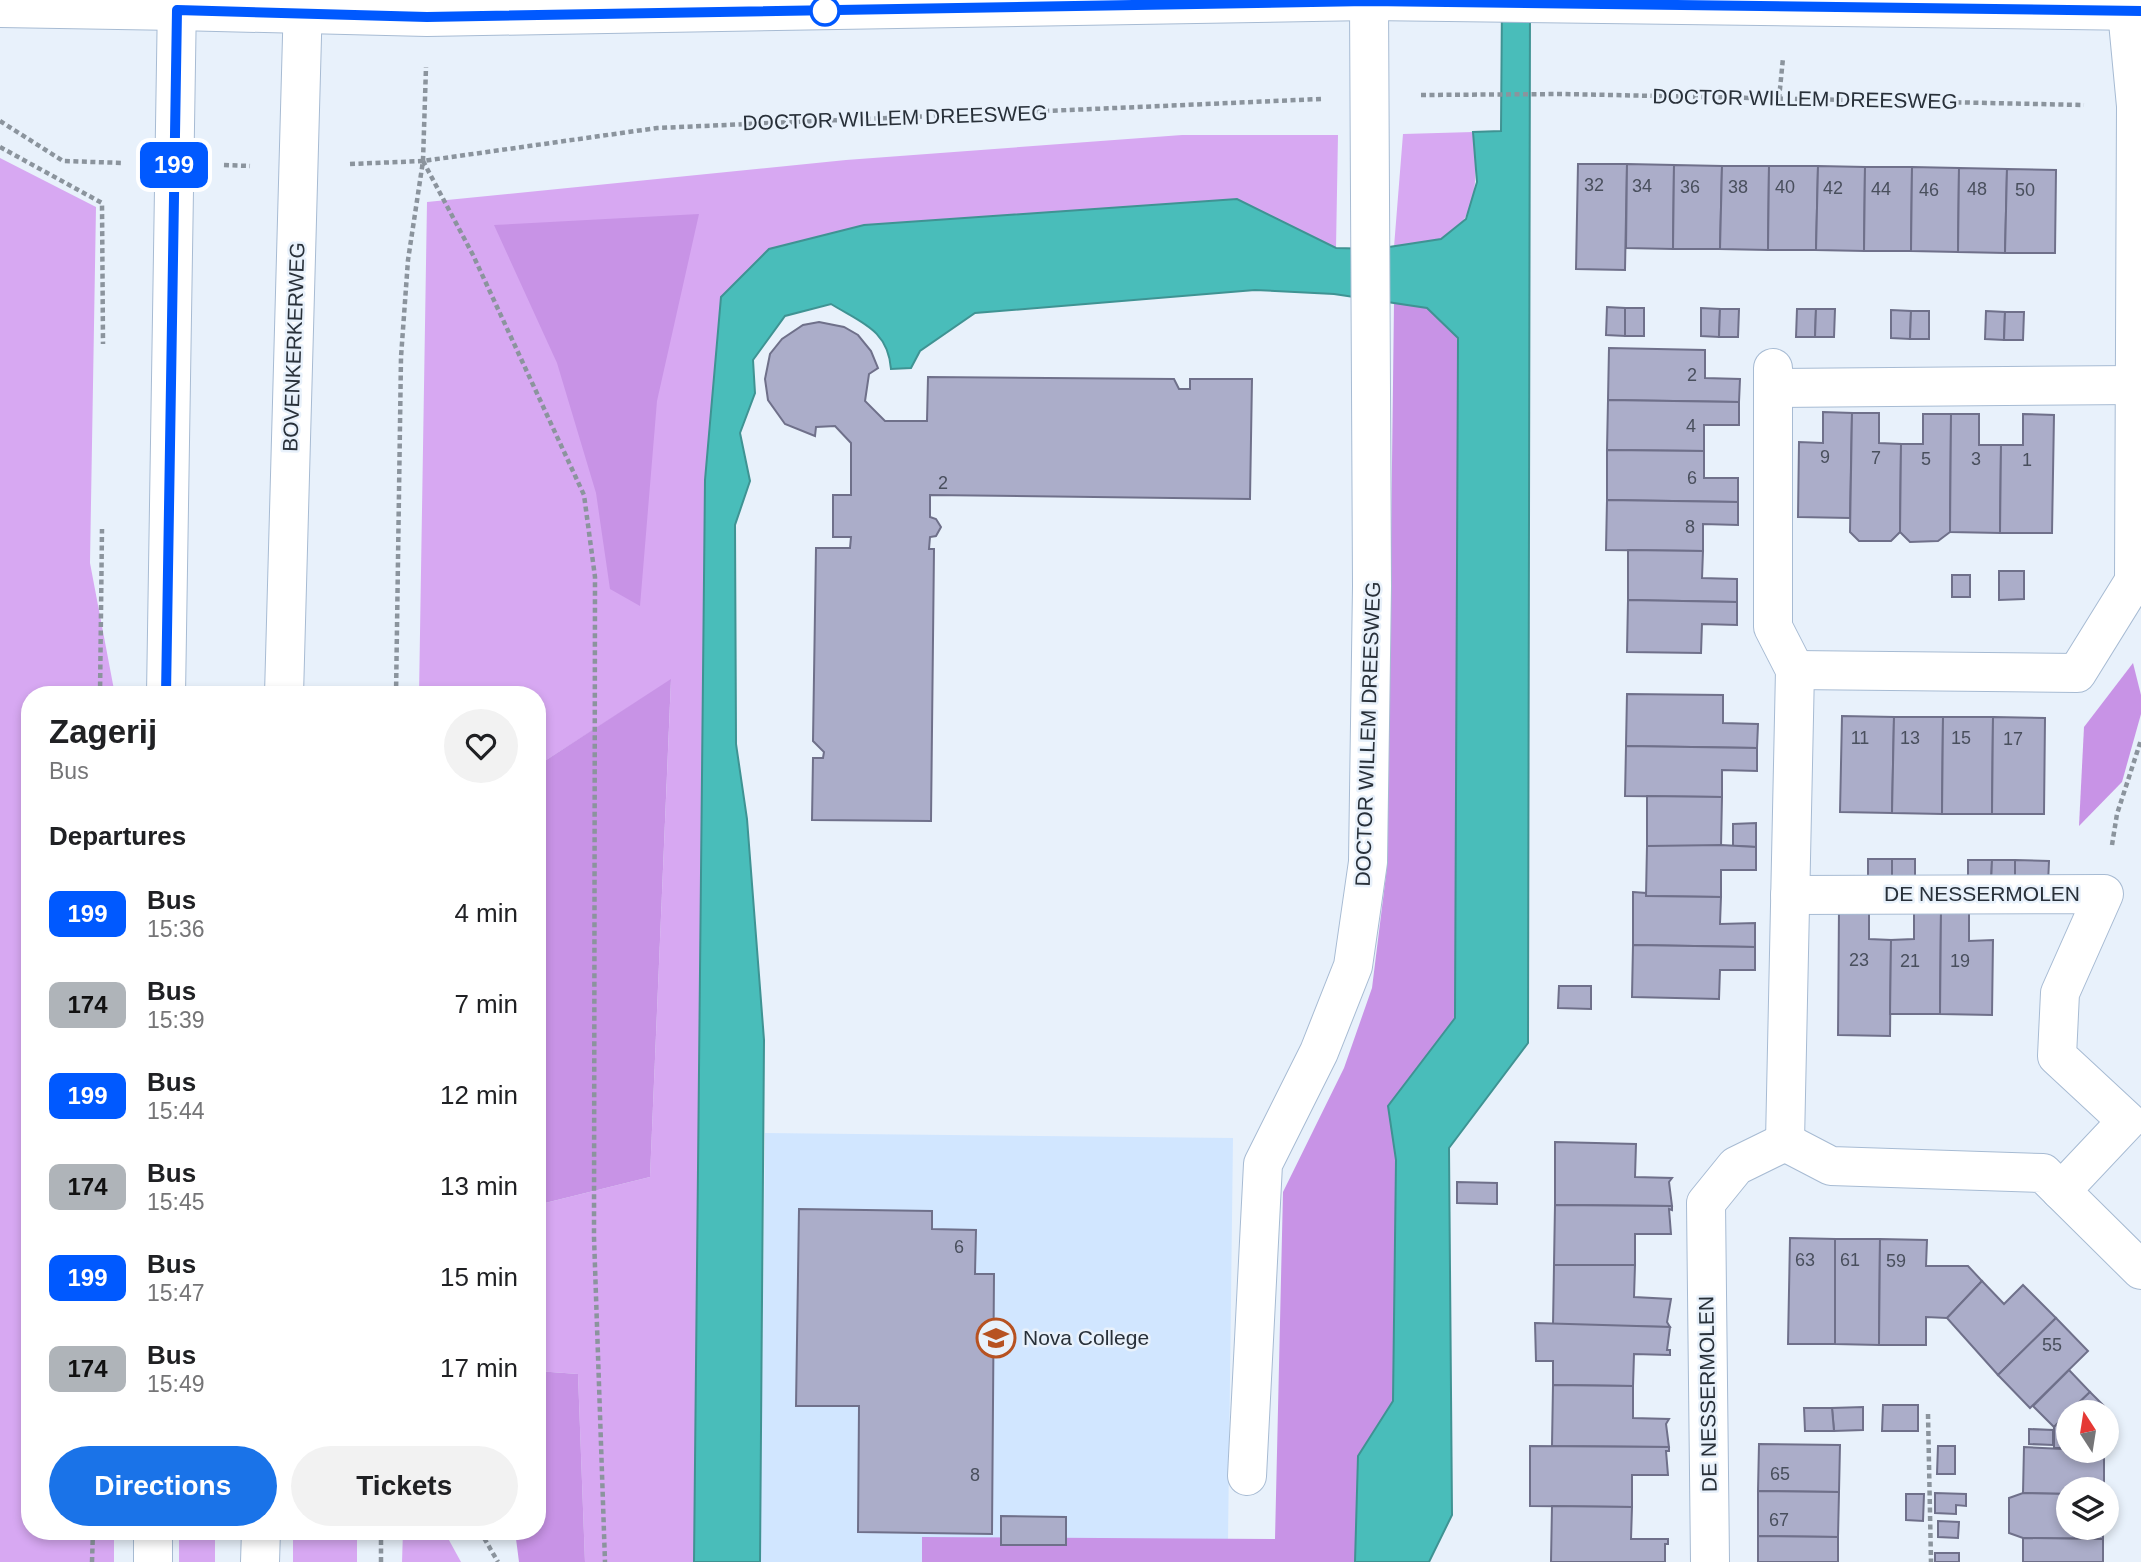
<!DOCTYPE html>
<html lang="en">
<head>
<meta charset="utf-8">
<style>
  body { margin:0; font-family:Helvetica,sans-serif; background:#f2f2f2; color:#202124; height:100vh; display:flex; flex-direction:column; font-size:26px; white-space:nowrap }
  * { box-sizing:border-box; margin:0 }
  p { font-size:23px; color:#757577 }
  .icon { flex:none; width:38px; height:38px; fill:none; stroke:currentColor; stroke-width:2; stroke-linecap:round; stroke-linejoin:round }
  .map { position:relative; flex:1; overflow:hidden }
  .panel { position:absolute; left:21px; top:686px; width:525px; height:854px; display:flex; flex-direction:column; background:#fff; border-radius:28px; box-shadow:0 4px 10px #0003 }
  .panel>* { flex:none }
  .badge { padding:0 14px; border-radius:10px; font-size:24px; line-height:46px }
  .needle { width:46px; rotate:348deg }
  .buttons { position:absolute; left:2056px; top:1400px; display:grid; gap:14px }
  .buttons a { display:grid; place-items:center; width:63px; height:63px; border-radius:50%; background:#fff; box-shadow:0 4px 10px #0003; font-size:35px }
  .map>.badge { position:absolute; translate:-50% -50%; box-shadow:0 0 0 4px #fff }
  h2 { padding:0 28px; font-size:26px; line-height:63px }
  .round { display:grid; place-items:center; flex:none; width:74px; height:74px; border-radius:37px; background:#f2f2f2 }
  .summary { display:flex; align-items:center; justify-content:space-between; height:119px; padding:0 28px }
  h1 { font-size:33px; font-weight:700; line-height:52px }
  .cta { display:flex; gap:14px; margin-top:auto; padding:14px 28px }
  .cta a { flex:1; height:80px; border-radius:42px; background:#1a73e8; color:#fff; font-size:28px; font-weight:700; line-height:80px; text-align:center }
  .cta a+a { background:#f2f2f2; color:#202124 }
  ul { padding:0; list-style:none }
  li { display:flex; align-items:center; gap:21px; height:91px; padding:0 28px }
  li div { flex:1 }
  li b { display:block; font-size:26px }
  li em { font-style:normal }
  li .badge { min-width:77px; font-weight:700; text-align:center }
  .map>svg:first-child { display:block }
  .built { fill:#d1e6ff }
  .green { fill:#d7a8f2 }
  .forest { fill:#c893e6 }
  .water { fill:#49bdba; stroke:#3f9393; stroke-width:2 }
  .building { fill:#abadc9; stroke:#6f708a; stroke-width:2 }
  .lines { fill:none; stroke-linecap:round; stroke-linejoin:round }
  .pedestrian-casing { stroke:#a7bbd3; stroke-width:40 }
  .minor-casing { stroke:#a7bbd3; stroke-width:40 }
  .tertiary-casing { stroke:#a7bbd3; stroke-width:40 }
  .secondary-casing { stroke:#a7bbd3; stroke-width:40 }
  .path { stroke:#8b949d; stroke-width:4.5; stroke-dasharray:5 3.5; stroke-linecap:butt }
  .pedestrian { stroke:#fff; stroke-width:38 }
  .minor { stroke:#fff; stroke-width:38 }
  .tertiary { stroke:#fff; stroke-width:38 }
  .secondary { stroke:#fff; stroke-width:38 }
  .line-casing { stroke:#fff; stroke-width:16 }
  .line { stroke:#0059ff; stroke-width:10 }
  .stop-dot { fill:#fff; stroke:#0059ff; stroke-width:3.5 }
  .labels { text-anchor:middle; stroke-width:5; stroke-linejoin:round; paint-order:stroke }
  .number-label { font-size:18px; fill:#494f5d }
  .street-label { font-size:21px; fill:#283039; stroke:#e8f1fb }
  .poi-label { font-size:21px; fill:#283039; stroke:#e8f1fb; text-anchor:start }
</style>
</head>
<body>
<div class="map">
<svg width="2141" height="1562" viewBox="0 0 2141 1562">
  <rect width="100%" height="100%" fill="#e8f1fb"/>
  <polygon class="built" points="765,1133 1233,1138 1228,1541 923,1537 922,1562 760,1562"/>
  <g class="green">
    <path d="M1473,132c3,38 10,86 -31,107 -12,6 -34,5 -48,8l9,-113z"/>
    <polygon points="1182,135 1338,135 1336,248 1237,199 721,297 705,480 694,1562 585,1562 578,1374 537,1371 537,1205 650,1177 671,680 537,766 537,695 419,695 427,202 846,160"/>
    <polygon points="0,158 96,207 90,563 115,695 30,695 30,1531 114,1531 114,1562 0,1562"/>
    <rect x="179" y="1531" width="36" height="31"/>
    <rect x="293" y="1531" width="64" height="31"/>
    <polygon points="403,1531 444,1531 461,1562 402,1562"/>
  </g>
  <g class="forest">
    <polygon points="699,214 657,401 640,606 610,589 596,493 557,363 494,225"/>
    <polygon points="1394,303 1427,308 1458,338 1455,1018 1388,1106 1396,1160 1393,1401 1358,1456 1355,1562 922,1562 922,1537 1275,1539 1283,1192 1344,1068 1372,988 1387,867"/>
    <polygon points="2133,663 2141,695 2141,714 2122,782 2079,826 2084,727"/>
    <polygon points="671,679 650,1177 537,1205 537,766"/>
    <polygon points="537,1371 578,1374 585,1562 519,1562 515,1531 537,1531"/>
  </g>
  <path class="water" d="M1502,0h28l-2,1043 -79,105 3,367 -23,47h-74l3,-106 35,-55 3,-241 -8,-54 67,-88 3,-680 -31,-30 -93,-14 -79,-4 -280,23 -55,38 -9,17 -20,1c-3,-39 -29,-46 -60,-65l-46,12 -32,44 2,33 -15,40 10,48 -15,44 1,219 11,75 17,221 -4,522h-66l11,-1082 16,-183 48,-48 95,-24 373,-26 99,49 40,1 65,-10 25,-20 11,-37 -4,-50 28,-1z"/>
  <g class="building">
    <polygon points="1578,164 1627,164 1625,270 1576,269"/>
    <polygon points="1627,164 1674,165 1673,249 1626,248"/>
    <polygon points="1674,165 1722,166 1720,249 1673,249"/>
    <polygon points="1722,166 1769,166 1768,250 1720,249"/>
    <polygon points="1769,166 1818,166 1816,250 1768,250"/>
    <polygon points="1818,166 1865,167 1864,251 1816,250"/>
    <polygon points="1865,167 1912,167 1911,251 1864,251"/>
    <polygon points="1912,167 1959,168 1958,252 1911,251"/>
    <polygon points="1959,168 2007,169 2005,253 1958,252"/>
    <polygon points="2007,169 2056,170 2055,253 2005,253"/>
    <polygon points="1607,307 1625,308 1625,336 1606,335"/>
    <rect x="1625" y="308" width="19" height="28"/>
    <polygon points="1701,308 1720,309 1719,337 1701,336"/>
    <polygon points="1720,309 1739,309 1738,337 1719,337"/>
    <polygon points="1797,309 1816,309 1815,337 1796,337"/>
    <polygon points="1816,309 1835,309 1834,337 1815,337"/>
    <polygon points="1891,310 1911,311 1910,339 1891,338"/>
    <polygon points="1911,311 1929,311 1929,339 1910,339"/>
    <polygon points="1986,311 2005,312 2004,340 1985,339"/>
    <polygon points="2005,312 2024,312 2023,340 2004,340"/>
    <polygon points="819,322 844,327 858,335 871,351 878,368 869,374 865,401 885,421 927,421 928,377 1174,379 1179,389 1190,389 1190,379 1252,379 1250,499 930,495 930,517 936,519 941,527 936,536 930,537 929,549 934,549 931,821 812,820 813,758 823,758 824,752 813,741 816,548 850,548 851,537 833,537 833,495 851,495 851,443 835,426 816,427 815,436 785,424 768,400 765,379 770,354 782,339 803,325"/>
    <polygon points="1609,348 1705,350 1705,378 1740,379 1739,402 1608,400"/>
    <polygon points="1608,400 1739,402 1739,425 1704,425 1704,451 1607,450"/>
    <polygon points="1823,412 1852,413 1850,518 1798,517 1799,442 1823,443"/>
    <polygon points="1852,413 1879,413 1879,443 1901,444 1900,532 1891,541 1859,541 1850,532"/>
    <polygon points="1923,414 1951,414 1950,532 1938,541 1910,542 1900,532 1901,444 1923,444"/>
    <polygon points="1951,414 1979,414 1979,445 2001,445 2000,533 1950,532"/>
    <polygon points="2023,414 2054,415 2052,533 2000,533 2001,445 2023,445"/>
    <polygon points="1607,450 1704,451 1704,478 1738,478 1738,502 1607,500"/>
    <polygon points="1607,500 1738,502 1738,525 1703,524 1703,551 1606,550"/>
    <polygon points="1628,550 1703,551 1702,578 1737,579 1737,602 1628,600"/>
    <polygon points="1999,571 2024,571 2024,599 1999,600"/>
    <rect x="1952" y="575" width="18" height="22"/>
    <polygon points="1628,600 1737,602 1737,625 1702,624 1701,653 1627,652"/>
    <polygon points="1627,694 1723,695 1723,723 1758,724 1757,748 1626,746"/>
    <polygon points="1842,716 1894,717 1892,813 1840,812"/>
    <polygon points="1894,717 1943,717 1942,814 1892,813"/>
    <polygon points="1943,717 1993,717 1992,814 1942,814"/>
    <polygon points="1993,717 2045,718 2044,814 1992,814"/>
    <polygon points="1626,746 1757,748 1757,771 1722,770 1722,797 1625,796"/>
    <polygon points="1647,796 1722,797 1721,847 1647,846"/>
    <polygon points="1756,823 1756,847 1733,846 1733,824"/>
    <polygon points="1721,845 1756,847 1756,870 1721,870 1721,897 1646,896 1647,846"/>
    <polygon points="1868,859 1892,859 1892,883 1868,882"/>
    <rect x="1892" y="859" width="23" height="24"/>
    <polygon points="1968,860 1992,860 1991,884 1968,884"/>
    <polygon points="1992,860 2015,860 2015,884 1991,884"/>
    <polygon points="2015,860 2049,861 2048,884 2015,884"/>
    <polygon points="1633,892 1646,893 1646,896 1721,897 1720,924 1755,923 1755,947 1633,945"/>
    <polygon points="1839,908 1869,909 1869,939 1891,940 1890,1036 1838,1035"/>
    <polygon points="1914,909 1941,910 1940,1014 1890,1014 1891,940 1914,939"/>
    <polygon points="1941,910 1969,910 1969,941 1993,940 1992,1015 1940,1014"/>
    <polygon points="1633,945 1755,947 1755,970 1720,970 1719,999 1632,997"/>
    <polygon points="1559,986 1591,986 1591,1009 1558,1008"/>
    <polygon points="1555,1142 1636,1144 1635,1177 1672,1178 1669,1182 1672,1206 1555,1205"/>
    <polygon points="1457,1182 1497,1183 1497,1204 1457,1203"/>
    <polygon points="1555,1205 1672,1206 1672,1210 1669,1209 1671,1234 1635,1234 1635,1265 1554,1265"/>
    <polygon points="799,1209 932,1211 932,1229 976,1230 975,1274 994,1274 992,1534 858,1532 859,1406 796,1406"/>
    <polygon points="1790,1238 1835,1239 1835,1344 1788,1344"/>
    <polygon points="1835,1239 1880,1239 1879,1345 1835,1344"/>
    <polygon points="1880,1239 1927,1240 1926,1266 1968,1266 1982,1281 1947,1318 1926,1317 1926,1345 1879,1345"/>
    <polygon points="1554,1265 1635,1265 1634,1297 1671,1299 1667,1322 1670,1327 1553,1325"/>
    <polygon points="1982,1281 2004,1304 2023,1285 2056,1318 1998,1375 1947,1318"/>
    <polygon points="2056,1318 2088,1351 2030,1408 1998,1375"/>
    <polygon points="1535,1323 1670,1327 1667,1350 1670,1350 1670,1355 1634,1354 1633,1386 1553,1385 1553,1361 1536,1361"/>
    <polygon points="2069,1370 2090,1392 2054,1427 2033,1406"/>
    <polygon points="1553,1385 1633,1386 1633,1418 1669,1419 1666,1424 1669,1447 1552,1446"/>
    <polygon points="2090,1392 2104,1406 2104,1412 2069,1412"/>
    <polygon points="1883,1405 1918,1405 1918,1431 1882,1431"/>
    <polygon points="1863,1407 1863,1430 1834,1431 1832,1408"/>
    <polygon points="1804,1408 1832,1408 1834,1431 1805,1431"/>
    <polygon points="2068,1413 2068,1448 2054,1448 2054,1427"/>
    <polygon points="2029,1429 2053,1430 2053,1445 2029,1444"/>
    <polygon points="1759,1444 1840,1445 1839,1492 1758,1491"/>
    <polygon points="1530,1446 1669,1447 1669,1451 1666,1451 1668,1475 1632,1475 1632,1507 1530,1506"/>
    <polygon points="1938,1446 1955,1446 1955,1474 1937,1474"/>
    <polygon points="2024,1447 2104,1451 2104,1489 2068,1489 2068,1494 2023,1493"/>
    <polygon points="1758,1491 1839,1492 1838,1537 1758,1536"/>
    <polygon points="1935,1493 1966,1494 1966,1506 1956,1505 1956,1514 1935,1513"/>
    <polygon points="2023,1493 2068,1494 2068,1528 2103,1528 2103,1539 2023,1538 2009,1533 2009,1498"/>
    <polygon points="1906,1494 1924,1494 1923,1521 1906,1520"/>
    <polygon points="1552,1506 1632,1507 1631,1539 1668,1539 1668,1544 1665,1544 1665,1562 1551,1562"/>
    <polygon points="1001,1516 1066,1517 1066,1545 1001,1545"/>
    <polygon points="1938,1521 1959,1522 1958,1538 1938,1537"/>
    <polygon points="1758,1536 1838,1537 1838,1562 1758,1562"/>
    <polygon points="2023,1538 2103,1539 2103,1562 2023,1562"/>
    <rect x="1935" y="1553" width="24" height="9"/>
  </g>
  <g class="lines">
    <defs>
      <g id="pedestrian">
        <polyline points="1773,388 2135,385"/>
        <polyline points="1790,895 2104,894 2060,993 2057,1056 2127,1121 2061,1191"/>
      </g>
      <g id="minor">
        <polyline points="0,8 177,11"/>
        <polyline points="1773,368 1773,627 1795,670 1785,1142"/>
        <polyline points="1795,670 2077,673 2134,581 2136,106 2127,11"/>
        <polyline points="1785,1142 1831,1166 2043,1173 2141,1270"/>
        <polyline points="1247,1476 1263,1164 1319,1052 1353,966 1368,862 1372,586 1369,1"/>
        <polyline points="1710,1562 1706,1203 1736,1166 1785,1142"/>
      </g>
      <polyline id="tertiary" points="177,11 427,17 1369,1 2141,11"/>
      <g id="secondary">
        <polyline points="166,695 177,0"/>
        <polyline points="284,695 303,0"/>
        <polyline points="153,1562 153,1531"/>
        <polyline points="260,1562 261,1531"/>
      </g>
    </defs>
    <use href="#pedestrian" class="pedestrian-casing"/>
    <use href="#minor" class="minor-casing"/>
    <use href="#tertiary" class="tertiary-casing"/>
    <use href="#secondary" class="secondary-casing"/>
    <g class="path">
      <polyline points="1421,95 1564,94 2084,105"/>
      <polyline points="1779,99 1783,58"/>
      <polyline points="0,121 63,161 124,163"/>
      <polyline points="0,147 102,203 103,344"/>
      <polyline points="423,161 473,255 584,495 595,577 594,1237 605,1562"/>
      <polyline points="350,164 423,161 657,128 1321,99"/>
      <polyline points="224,165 250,166"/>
      <polyline points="100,695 102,529"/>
      <polyline points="396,695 401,357 408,260 423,161 426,67"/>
      <polyline points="2112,845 2117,814 2141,740"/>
      <polyline points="1928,1414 1931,1562"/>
      <polyline points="480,1531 498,1562"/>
      <polyline points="92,1562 93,1531"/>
      <polyline points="381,1562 381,1531"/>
    </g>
    <use href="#pedestrian" class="pedestrian"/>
    <use href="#minor" class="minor"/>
    <use href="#tertiary" class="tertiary"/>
    <use href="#secondary" class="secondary"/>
  </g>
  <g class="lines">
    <defs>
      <polyline id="line" points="166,695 177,10 427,17 1368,1 2141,11"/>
    </defs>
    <use href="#line" class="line-casing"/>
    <use href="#line" class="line"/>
  </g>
  <defs>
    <symbol id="university-ring" viewBox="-11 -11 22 22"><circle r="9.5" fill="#e8f1fb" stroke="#b75221" stroke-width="1.5"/><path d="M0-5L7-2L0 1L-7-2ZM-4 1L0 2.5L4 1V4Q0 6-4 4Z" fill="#b75221"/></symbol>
  </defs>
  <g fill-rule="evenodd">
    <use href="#university-ring" x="974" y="1316" width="44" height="44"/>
  </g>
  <circle class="stop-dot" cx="825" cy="11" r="14"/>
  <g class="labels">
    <g class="number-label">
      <text x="1594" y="191">32</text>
      <text x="1642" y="192">34</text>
      <text x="1690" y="193">36</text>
      <text x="1738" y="193">38</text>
      <text x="1785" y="193">40</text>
      <text x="1833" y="194">42</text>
      <text x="1881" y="195">44</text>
      <text x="1977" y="195">48</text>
      <text x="1929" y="196">46</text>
      <text x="2025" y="196">50</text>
      <text x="1692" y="381">2</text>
      <text x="1691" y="432">4</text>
      <text x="1825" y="463">9</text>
      <text x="1876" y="464">7</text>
      <text x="1926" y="465">5</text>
      <text x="1976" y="465">3</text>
      <text x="2027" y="466">1</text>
      <text x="1692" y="484">6</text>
      <text x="943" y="489">2</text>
      <text x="1690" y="533">8</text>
      <text x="1860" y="744">11</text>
      <text x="1910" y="744">13</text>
      <text x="1961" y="744">15</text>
      <text x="2013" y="745">17</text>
      <text x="1859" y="966">23</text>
      <text x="1910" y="967">21</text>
      <text x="1960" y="967">19</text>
      <text x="959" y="1253">6</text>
      <text x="1805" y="1266">63</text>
      <text x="1850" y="1266">61</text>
      <text x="1896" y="1267">59</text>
      <text x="2052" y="1351">55</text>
      <text x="1780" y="1480">65</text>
      <text x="975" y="1481">8</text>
      <text x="1779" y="1526">67</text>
    </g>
    <g class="street-label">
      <text transform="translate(1805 99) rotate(1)" y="7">DOCTOR WILLEM DREESWEG</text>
      <text transform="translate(895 118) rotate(-2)" y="7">DOCTOR WILLEM DREESWEG</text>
      <text transform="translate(294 347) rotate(-88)" y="7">BOVENKERKERWEG</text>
      <text transform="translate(1368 734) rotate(-88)" y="7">DOCTOR WILLEM DREESWEG</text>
      <text x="1982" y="901">DE NESSERMOLEN</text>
      <text transform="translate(1708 1394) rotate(-91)" y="7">DE NESSERMOLEN</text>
    </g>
    <g class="poi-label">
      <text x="1023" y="1345">Nova College</text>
    </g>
  </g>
</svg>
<div class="buttons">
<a><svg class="needle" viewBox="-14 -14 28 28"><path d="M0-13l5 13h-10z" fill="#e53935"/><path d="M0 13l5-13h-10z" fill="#757577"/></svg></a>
<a><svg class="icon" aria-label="layers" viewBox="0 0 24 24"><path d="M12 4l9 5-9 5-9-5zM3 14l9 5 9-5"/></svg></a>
</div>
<b class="badge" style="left:174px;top:165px;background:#0059ff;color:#fff">199</b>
<section class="panel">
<div class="summary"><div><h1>Zagerij</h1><p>Bus</p></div><a class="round"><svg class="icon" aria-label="heart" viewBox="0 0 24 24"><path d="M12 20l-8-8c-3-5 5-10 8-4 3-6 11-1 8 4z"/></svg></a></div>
<h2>Departures</h2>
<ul>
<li><span class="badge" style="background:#0059ff;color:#fff">199</span><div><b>Bus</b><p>15:36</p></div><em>4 min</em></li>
<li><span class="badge" style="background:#afb4b9;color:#111">174</span><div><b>Bus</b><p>15:39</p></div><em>7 min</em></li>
<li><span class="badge" style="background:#0059ff;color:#fff">199</span><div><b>Bus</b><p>15:44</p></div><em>12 min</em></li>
<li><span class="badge" style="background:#afb4b9;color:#111">174</span><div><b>Bus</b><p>15:45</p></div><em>13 min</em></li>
<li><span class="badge" style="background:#0059ff;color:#fff">199</span><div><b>Bus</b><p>15:47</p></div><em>15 min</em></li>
<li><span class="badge" style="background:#afb4b9;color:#111">174</span><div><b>Bus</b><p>15:49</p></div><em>17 min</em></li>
</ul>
<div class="cta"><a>Directions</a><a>Tickets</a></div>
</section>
</div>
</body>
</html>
